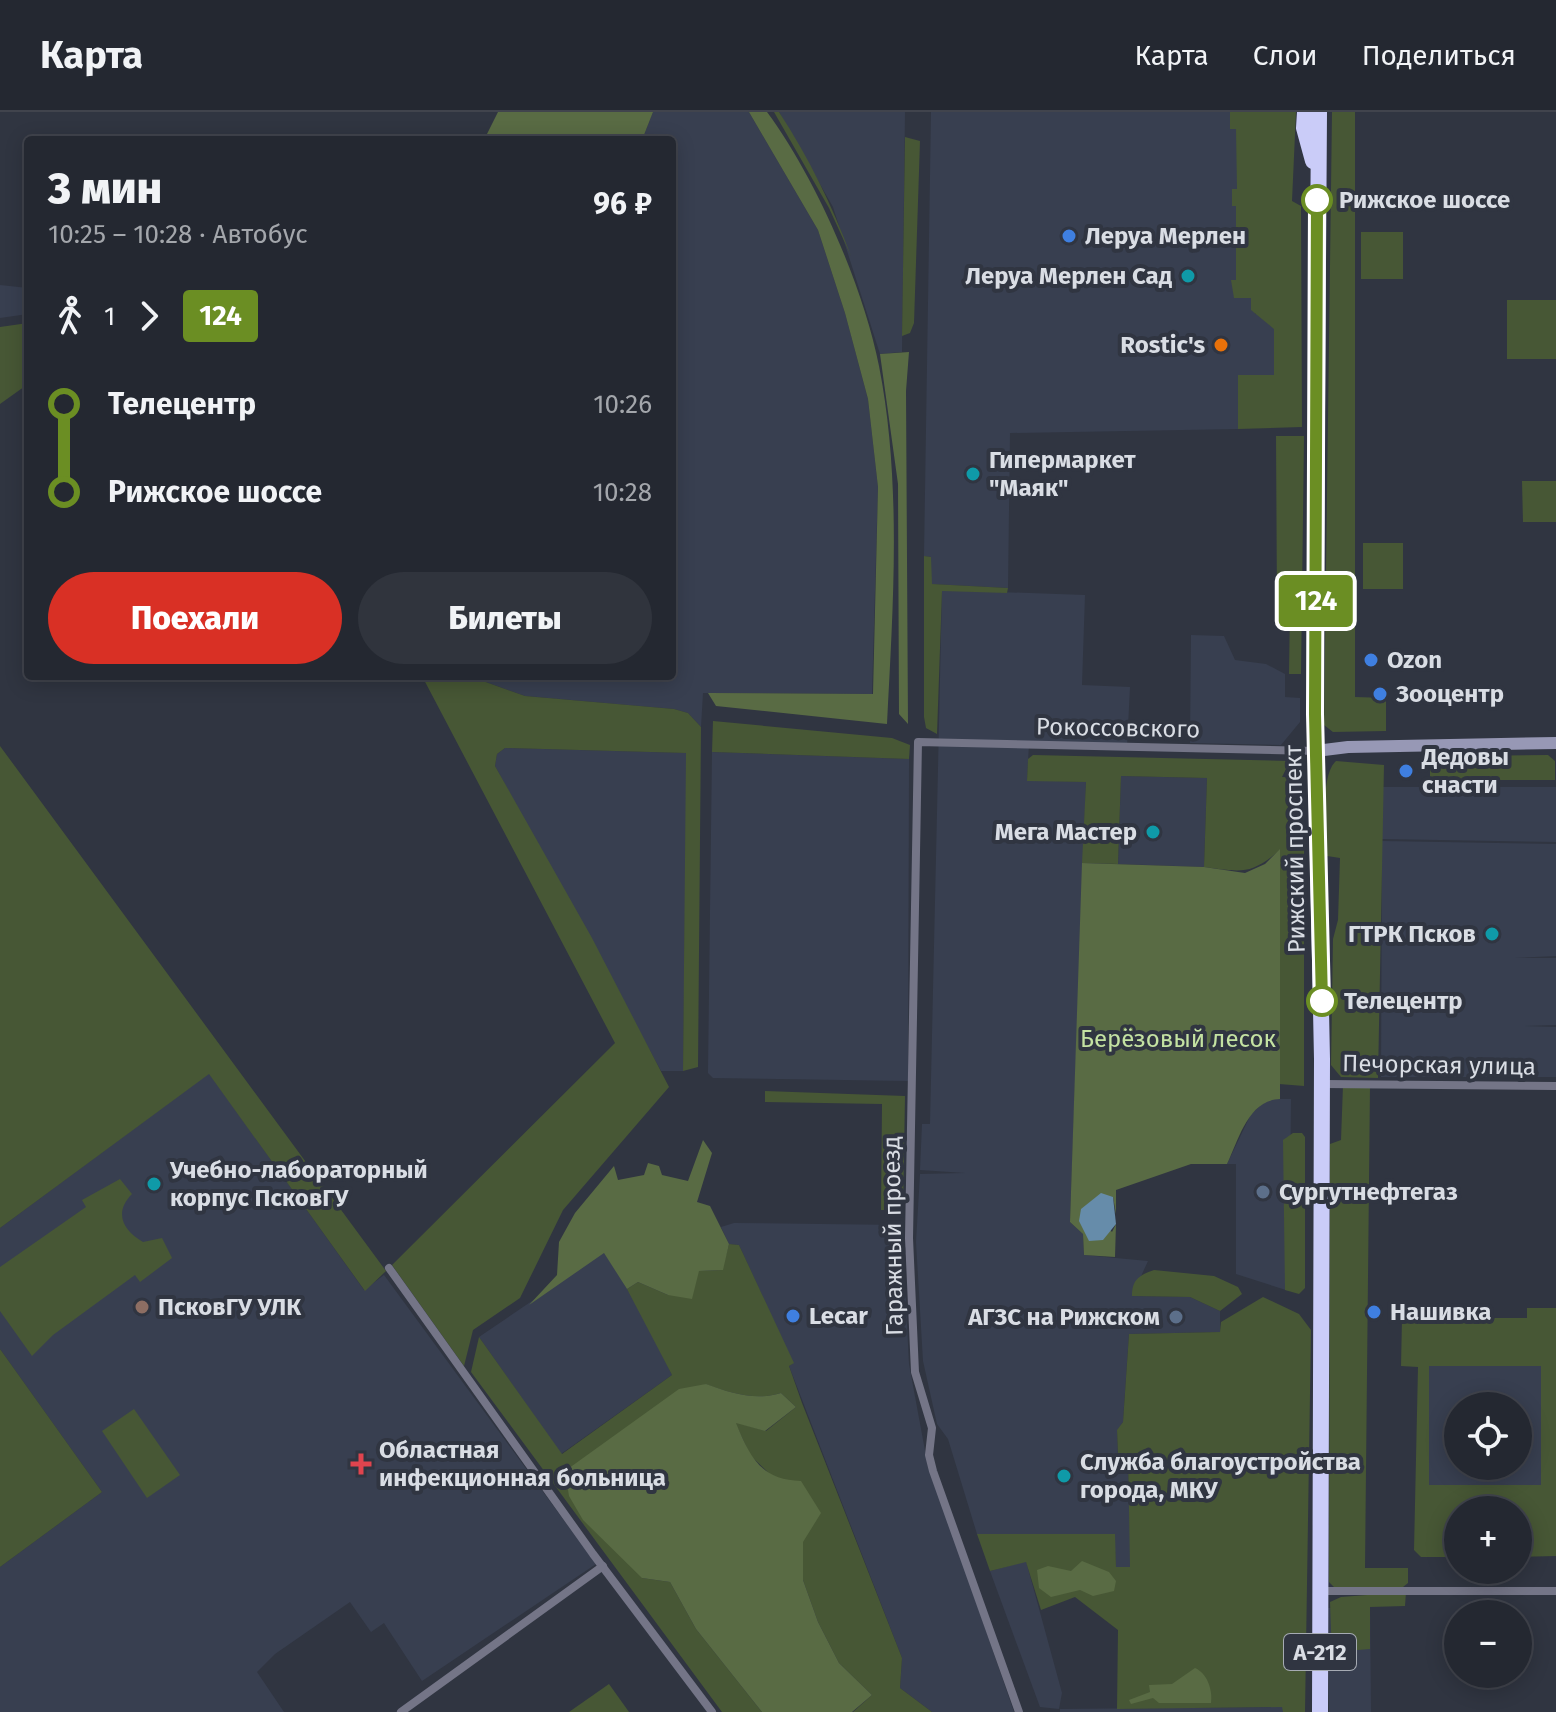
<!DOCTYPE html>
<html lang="ru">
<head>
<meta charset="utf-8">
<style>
  body { margin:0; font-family:"Fira Sans",sans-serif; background:#30343d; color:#f1f3f6; height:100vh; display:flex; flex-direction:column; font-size:30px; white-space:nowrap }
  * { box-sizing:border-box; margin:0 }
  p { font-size:26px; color:#a3a6ab }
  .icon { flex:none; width:44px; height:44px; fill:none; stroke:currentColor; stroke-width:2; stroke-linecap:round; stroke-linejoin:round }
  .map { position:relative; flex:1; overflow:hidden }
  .panel { position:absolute; left:24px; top:24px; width:652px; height:544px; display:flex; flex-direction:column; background:#242831; border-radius:8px; box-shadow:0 4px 20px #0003,0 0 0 2px #41444d }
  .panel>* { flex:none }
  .badge { padding:0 16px; border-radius:6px; font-size:28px; line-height:52px }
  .controls { position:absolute; left:1444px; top:1280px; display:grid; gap:16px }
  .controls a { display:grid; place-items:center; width:88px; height:88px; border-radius:50%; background:#242831; box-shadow:0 4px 20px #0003,0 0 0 2px #41444d; font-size:40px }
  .map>.badge { position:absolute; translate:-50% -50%; box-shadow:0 0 0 4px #fff }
  .legs { display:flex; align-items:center; gap:12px; height:88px; padding:0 24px; font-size:26px }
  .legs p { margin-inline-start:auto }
  .headline { display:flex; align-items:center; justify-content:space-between; height:136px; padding:0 24px }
  h1 { font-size:44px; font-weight:800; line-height:60px }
  .button { display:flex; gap:16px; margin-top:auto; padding:16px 24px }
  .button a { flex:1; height:92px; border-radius:48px; background:#d93025; color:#fff; font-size:32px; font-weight:800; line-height:92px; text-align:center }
  .button a+a { background:#30343d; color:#f1f3f6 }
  ul { padding:0 24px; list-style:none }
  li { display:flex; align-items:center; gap:28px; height:88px; font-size:30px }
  li i { display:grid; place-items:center; width:12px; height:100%; margin:0 10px; background:currentColor }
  li i::after { content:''; width:20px; height:20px; margin:-10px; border:6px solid; border-radius:50%; background:#242831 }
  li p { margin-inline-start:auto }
  li:first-child i { background:linear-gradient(#0000 50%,currentColor 0) }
  li:last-child i { background:linear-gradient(currentColor 50%,#0000 0) }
  header { display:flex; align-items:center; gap:48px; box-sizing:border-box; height:112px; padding:0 40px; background:#242831; border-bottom:2px solid #41444d }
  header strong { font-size:38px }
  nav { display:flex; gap:44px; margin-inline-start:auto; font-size:28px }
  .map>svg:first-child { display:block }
  .built { fill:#383f50; fill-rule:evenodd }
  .green { fill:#475735; fill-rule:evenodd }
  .forest { fill:#596b44 }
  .water { fill:#668caa }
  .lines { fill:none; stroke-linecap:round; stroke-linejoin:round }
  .street { stroke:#747587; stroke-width:8 }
  .secondary { stroke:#9798b5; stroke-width:12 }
  .highway { stroke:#caccf8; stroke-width:16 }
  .line-1-casing { stroke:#fff; stroke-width:18 }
  .line-1 { stroke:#6b8e23; stroke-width:12 }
  .stop-1-dot { fill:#fff; stroke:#6b8e23; stroke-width:4 }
  .shop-dot { fill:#3f7fe0; stroke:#303541; stroke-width:3 }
  .culture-dot { fill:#0f9aa8; stroke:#303541; stroke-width:3 }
  .food-dot { fill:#e8710a; stroke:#303541; stroke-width:3 }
  .service-dot { fill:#5c6f8a; stroke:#303541; stroke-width:3 }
  .education-dot { fill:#8d6e63; stroke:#303541; stroke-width:3 }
  .health-dot { fill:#e0444e; stroke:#303541; stroke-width:3 }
  .labels { text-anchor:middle; stroke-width:8; stroke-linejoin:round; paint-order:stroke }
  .shield { fill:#303541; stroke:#a6abb3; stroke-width:2 }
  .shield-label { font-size:22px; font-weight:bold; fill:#d9dde4 }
  .stop-label { font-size:24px; font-weight:bold; fill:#d9dde4; stroke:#303541; text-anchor:start }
  .poi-label { font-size:24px; font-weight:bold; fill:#d9dde4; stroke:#303541; text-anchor:start }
  .street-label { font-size:24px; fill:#d9dde4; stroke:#303541 }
  .park-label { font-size:24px; fill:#c4e2a2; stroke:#303541 }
</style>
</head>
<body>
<header>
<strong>Карта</strong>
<nav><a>Карта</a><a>Слои</a><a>Поделиться</a></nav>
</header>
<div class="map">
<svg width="1556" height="1600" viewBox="0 0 1556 1600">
  <rect width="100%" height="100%" fill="#303541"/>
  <g class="built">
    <polygon points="653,0 749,0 818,118 845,201 868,287 878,375 872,582 703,581 701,615 688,601 674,597 525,584 469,564 672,564 672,28 642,28"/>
    <polygon points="779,0 905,0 902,240 880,242 833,95"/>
    <polygon points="931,0 1257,0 1255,202 1274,202 1274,263 1238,263 1238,317 1010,321 1008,476 931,472 931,445 924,444"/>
    <polygon points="0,173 28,176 28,202 0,206"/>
    <polygon points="942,478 1085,483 1082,573 1130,575 1127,635 1029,632 1027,668 1086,670 1070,1110 1083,1122 1084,1143 1148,1149 1132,1184 1190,1185 1220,1199 1220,1220 1129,1222 1123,1310 1117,1319 1118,1343 1128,1342 1131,1455 1116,1455 1114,1422 977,1422 948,1327 937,1312 923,1249 916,1130 920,1062 965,1061 920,1058 922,1012 930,1012"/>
    <polygon points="1191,523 1224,524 1235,548 1266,552 1285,562 1285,585 1300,586 1300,610 1281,633 1190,631"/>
    <polygon points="505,636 687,641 683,959 661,959 495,654 497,642"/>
    <polygon points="712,640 909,647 908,969 713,966 708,961"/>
    <polygon points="1121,664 1207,666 1204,755 1118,752"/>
    <polygon points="1382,675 1556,675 1556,730 1382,727"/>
    <polygon points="1382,729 1556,732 1556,844 1514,846 1556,846 1556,913 1522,914 1556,915 1556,965 1381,965"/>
    <polygon points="209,961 364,1178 384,1163 596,1452 422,1569 384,1511 371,1520 350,1490 275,1542 257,1560 284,1600 0,1600 0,1455 102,1380 0,1237 0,1116"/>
    <polygon points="1268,987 1291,987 1289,1179 1236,1162 1236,1052 1227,1052 1251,1002"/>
    <polygon points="734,1111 902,1113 909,1252 926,1344 1014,1600 932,1600 900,1576 902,1546 789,1254 793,1251 739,1133 729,1132 721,1115"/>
    <polygon points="604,1140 643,1202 672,1263 561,1342 479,1225"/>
    <path d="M1429,1254h112v119h-112zM1458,1294h60v60h-60z"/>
    <polygon points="1026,1449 1062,1581 1059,1597 1040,1595 990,1459"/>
    <polygon points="1370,1495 1371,1600 1329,1600 1328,1496"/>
    <polygon points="1283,1595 1283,1600 1060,1600 1060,1597"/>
  </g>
  <g class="green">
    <path d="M774,0h5c30,46 53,93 72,144l-22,-48z"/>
    <polygon points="1230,0 1296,0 1292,89 1301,94 1302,315 1238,317 1238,263 1274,263 1274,217 1251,198 1251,186 1234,186 1231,168 1236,168 1236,94 1232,94 1232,77 1237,77 1236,17 1230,17"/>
    <polygon points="1332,0 1355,0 1355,585 1386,586 1386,619 1333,620 1324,613"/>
    <polygon points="905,25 920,29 914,211 910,221 902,224"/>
    <rect x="1361" y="120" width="42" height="47"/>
    <rect x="1507" y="188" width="49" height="59"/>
    <polygon points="28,211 28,272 0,292 0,215"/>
    <polygon points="1276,324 1304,324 1301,562 1289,562 1290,494 1277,493"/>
    <polygon points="1522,369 1556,369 1556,410 1523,410"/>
    <rect x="1363" y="431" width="40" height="46"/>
    <polygon points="924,444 931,445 932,472 1008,476 1007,481 942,479 937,622 926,616 924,605"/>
    <polygon points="422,564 469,564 525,584 674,597 688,601 701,615 698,955 683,959 686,641 505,636 497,642 495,654 592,826 669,975 563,1098 520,1186 473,1218 464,1254 392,1153 615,931"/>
    <polygon points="713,609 892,626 910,633 909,647 712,640"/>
    <polygon points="0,634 386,1159 365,1179 209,962 0,1116"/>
    <path d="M1033,643l257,6 -8,16 22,1v308l-25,-2 1,-234c-30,25 -37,22 -76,17l3,-89 -86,-2 -3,88 -36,-1 4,-81 -59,-1 1,-22z"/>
    <polygon points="1548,643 1555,649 1555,668 1430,668 1430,654 1466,644"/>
    <path d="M1336,649l48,4 -6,313 -37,-1 -10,-12 2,-126 5,-19 2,-62 -13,-2c0,-23 -8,-80 9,-95z"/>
    <polygon points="1343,973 1370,973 1365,1456 1408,1456 1408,1471 1403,1475 1335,1476 1329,1470 1330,1032 1341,1028"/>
    <polygon points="765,979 905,984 903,1098 881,1098 882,992 765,990"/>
    <polygon points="1293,1021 1302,1021 1305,1025 1305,1176 1299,1182 1285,1178 1283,1028"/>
    <path d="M120,1067l12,15c-18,18 -10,36 11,48l19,-4 10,20 -32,24 -5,-7 -82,60 -21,21 -32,-45v-44l86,-60 -4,-7z"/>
    <path d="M729,1132l10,1 55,118 -5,3 13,37 100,255 -2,30 32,24h-79l19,-17 -33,-32 -21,-41 -15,-42v-38l-26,-61 -27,-26 -15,-33 31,9 30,-24 -15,-14c-25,8 -51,0 -76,-9l-63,194 28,4 26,47 66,83h-40l-251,-340 8,-35 83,117 110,-79 -45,-86 11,-7 30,13 31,-24 23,-1z"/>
    <path d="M1154,1158l60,6 24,11 4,7 -22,17 -30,-14 -58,-1c0,-17 8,-21 22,-26z"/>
    <polygon points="1263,1185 1299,1202 1311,1218 1305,1600 1283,1600 1282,1595 1117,1597 1118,1518 1075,1485 1041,1498 1026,1450 990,1459 977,1422 1115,1422 1116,1455 1130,1455 1128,1343 1118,1343 1117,1318 1123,1310 1129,1222 1220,1220 1221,1210"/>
    <path d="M1527,1196h29v248l-38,1v-47h-60v47h-37l-7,-7 4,-183 -17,-1 1,-48h125zM1541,1254v119h-112v-119z"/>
    <polygon points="0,1237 102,1380 0,1455"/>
    <polygon points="134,1297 180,1363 147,1386 102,1319"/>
    <polygon points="1406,1480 1405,1494 1370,1495 1370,1537 1345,1539 1340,1548 1332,1545 1330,1490 1341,1485"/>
    <polygon points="609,1572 629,1600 569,1600"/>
  </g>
  <g class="forest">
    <polygon points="498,0 653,0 642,28 484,28"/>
    <path d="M749,0h18c49,66 96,174 112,254 23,117 14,240 8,358l-171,-18 -8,-13 165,1 5,-207 -10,-88 -23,-86 -27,-83z"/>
    <polygon points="909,240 906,279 908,612 899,602 898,372 880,242"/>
    <path d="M1280,737v250c-32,1 -41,40 -53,65h-36l-75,26v24l-3,-17 -15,-1 -11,9 25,27 4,-8 -1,33 -31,-2 -1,-21 -13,-12 12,-359 122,4 41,6 20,-9z"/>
    <polygon points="703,1028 712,1041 697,1090 710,1094 729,1132 723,1158 699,1159 692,1187 668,1183 638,1170 627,1177 604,1141 529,1193 557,1163 559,1130 575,1101 614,1054 618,1068 644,1063 648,1051 659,1054 662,1063 688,1069"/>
    <path d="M706,1272c24,9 50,17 75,9l15,14 -31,24 -29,-8c14,34 25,57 65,58l20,32 -18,29v38l15,42 21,41 33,32 -20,17h-90l-66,-83 -26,-47 -28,-4 -59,-58 -14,-24 -4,-25 114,-82z"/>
    <polygon points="1082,1449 1109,1460 1116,1469 1114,1479 1093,1484 1080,1478 1051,1485 1039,1476 1037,1458 1048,1454 1071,1459"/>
    <path d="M1195,1556c12,5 18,22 16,35h-52l-6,-5 -22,6 -2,-4 21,-8 -1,-7 23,-1z"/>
  </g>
  <polygon class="water" points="1101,1081 1113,1085 1116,1112 1103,1128 1089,1129 1079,1109 1081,1097"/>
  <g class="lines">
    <g class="street">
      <polyline points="1323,972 1556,974"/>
      <polyline points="389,1156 593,1442 712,1600"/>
      <polyline points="1321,1479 1556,1479"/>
      <polyline points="401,1600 603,1454"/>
      <polyline points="1019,1600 933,1359 929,1343 932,1316 915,1260 909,1126 918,630 1316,639"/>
    </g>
    <polyline class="secondary" points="1316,639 1348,635 1556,631"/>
    <g class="highway">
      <polyline points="1305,0 1304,16 1313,49"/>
      <polyline points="1319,0 1315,602 1322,947 1320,1600"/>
    </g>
  </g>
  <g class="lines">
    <defs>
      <polyline id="line-1" points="1317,88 1315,602 1322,889"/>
    </defs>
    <use href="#line-1" class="line-1-casing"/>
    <use href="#line-1" class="line-1"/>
  </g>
  <g class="stop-1-dot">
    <circle cx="1317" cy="88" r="14"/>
    <circle cx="1322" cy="889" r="14"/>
  </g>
  <g class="shop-dot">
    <circle cx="1069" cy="124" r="8"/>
    <circle cx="1371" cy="548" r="8"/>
    <circle cx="1380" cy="582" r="8"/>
    <circle cx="1406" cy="659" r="8"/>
    <circle cx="1374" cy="1200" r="8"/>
    <circle cx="793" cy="1204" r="8"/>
  </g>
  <g class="culture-dot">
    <circle cx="1188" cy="164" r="8"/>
    <circle cx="973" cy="362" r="8"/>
    <circle cx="1153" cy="720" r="8"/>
    <circle cx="1492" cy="822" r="8"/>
    <circle cx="154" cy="1072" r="8"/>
    <circle cx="1064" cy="1364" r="8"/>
  </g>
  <circle class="food-dot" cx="1221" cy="233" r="8"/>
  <g class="service-dot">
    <circle cx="1263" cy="1080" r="8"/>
    <circle cx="1176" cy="1205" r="8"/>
  </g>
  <circle class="education-dot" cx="142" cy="1195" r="8"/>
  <path class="health-dot" d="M357 1340h8v8h8v8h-8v8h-8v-8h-8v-8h8z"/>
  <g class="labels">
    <rect class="shield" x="1284" y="1522" width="72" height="36" rx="6"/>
    <g class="shield-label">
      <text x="1320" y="1548">А-212</text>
    </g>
    <g class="stop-label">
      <text x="1339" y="96">Рижское шоссе</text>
      <text x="1344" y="897">Телецентр</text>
    </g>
    <g class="poi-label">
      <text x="1085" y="132">Леруа Мерлен</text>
      <text x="1172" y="172" text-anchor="end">Леруа Мерлен Сад</text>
      <text x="1205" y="241" text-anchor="end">Rostic's</text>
      <text x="989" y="356">Гипермаркет<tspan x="989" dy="28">"Маяк"</tspan></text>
      <text x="1387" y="556">Ozon</text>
      <text x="1396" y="590">Зооцентр</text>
      <text x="1422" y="653">Дедовы<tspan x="1422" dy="28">снасти</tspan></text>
      <text x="1137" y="728" text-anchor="end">Мега Мастер</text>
      <text x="1476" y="830" text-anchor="end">ГТРК Псков</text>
      <text x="170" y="1066">Учебно-лабораторный<tspan x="170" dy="28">корпус ПсковГУ</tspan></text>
      <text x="1279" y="1088">Сургутнефтегаз</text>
      <text x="158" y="1203">ПсковГУ УЛК</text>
      <text x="1390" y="1208">Нашивка</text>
      <text x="809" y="1212">Lecar</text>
      <text x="1160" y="1213" text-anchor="end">АГЗС на Рижском</text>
      <text x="379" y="1346">Областная<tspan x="379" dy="28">инфекционная больница</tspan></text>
      <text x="1080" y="1358">Служба благоустройства<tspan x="1080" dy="28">города, МКУ</tspan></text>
    </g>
    <g class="street-label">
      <text transform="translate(1118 616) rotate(1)" y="8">Рокоссовского</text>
      <text transform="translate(1295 737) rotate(-91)" y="8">Рижский проспект</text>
      <text transform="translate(1439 953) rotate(1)" y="8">Печорская улица</text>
      <text transform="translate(893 1124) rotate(-91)" y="8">Гаражный проезд</text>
    </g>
    <g class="park-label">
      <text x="1178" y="935">Берёзовый лесок</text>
    </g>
  </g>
</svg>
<div class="controls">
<a><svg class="icon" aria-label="locate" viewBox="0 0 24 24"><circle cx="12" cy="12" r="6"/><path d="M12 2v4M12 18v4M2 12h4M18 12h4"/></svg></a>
<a>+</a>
<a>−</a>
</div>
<b class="badge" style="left:1316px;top:489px;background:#6b8e23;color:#fff">124</b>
<section class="panel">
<div class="headline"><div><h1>3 мин</h1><p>10:25 – 10:28 · Автобус</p></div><b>96 ₽</b></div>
<div class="legs"><svg class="icon" aria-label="walk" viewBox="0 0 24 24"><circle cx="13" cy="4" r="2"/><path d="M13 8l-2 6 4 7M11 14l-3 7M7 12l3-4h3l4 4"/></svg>1<svg class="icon" aria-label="forward" viewBox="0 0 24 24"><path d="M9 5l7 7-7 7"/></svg><b class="badge" style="background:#6b8e23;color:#fff">124</b></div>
<ul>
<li><i style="color:#6b8e23"></i><b>Телецентр</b><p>10:26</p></li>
<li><i style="color:#6b8e23"></i><b>Рижское шоссе</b><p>10:28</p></li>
</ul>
<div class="button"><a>Поехали</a><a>Билеты</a></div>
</section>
</div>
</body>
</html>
